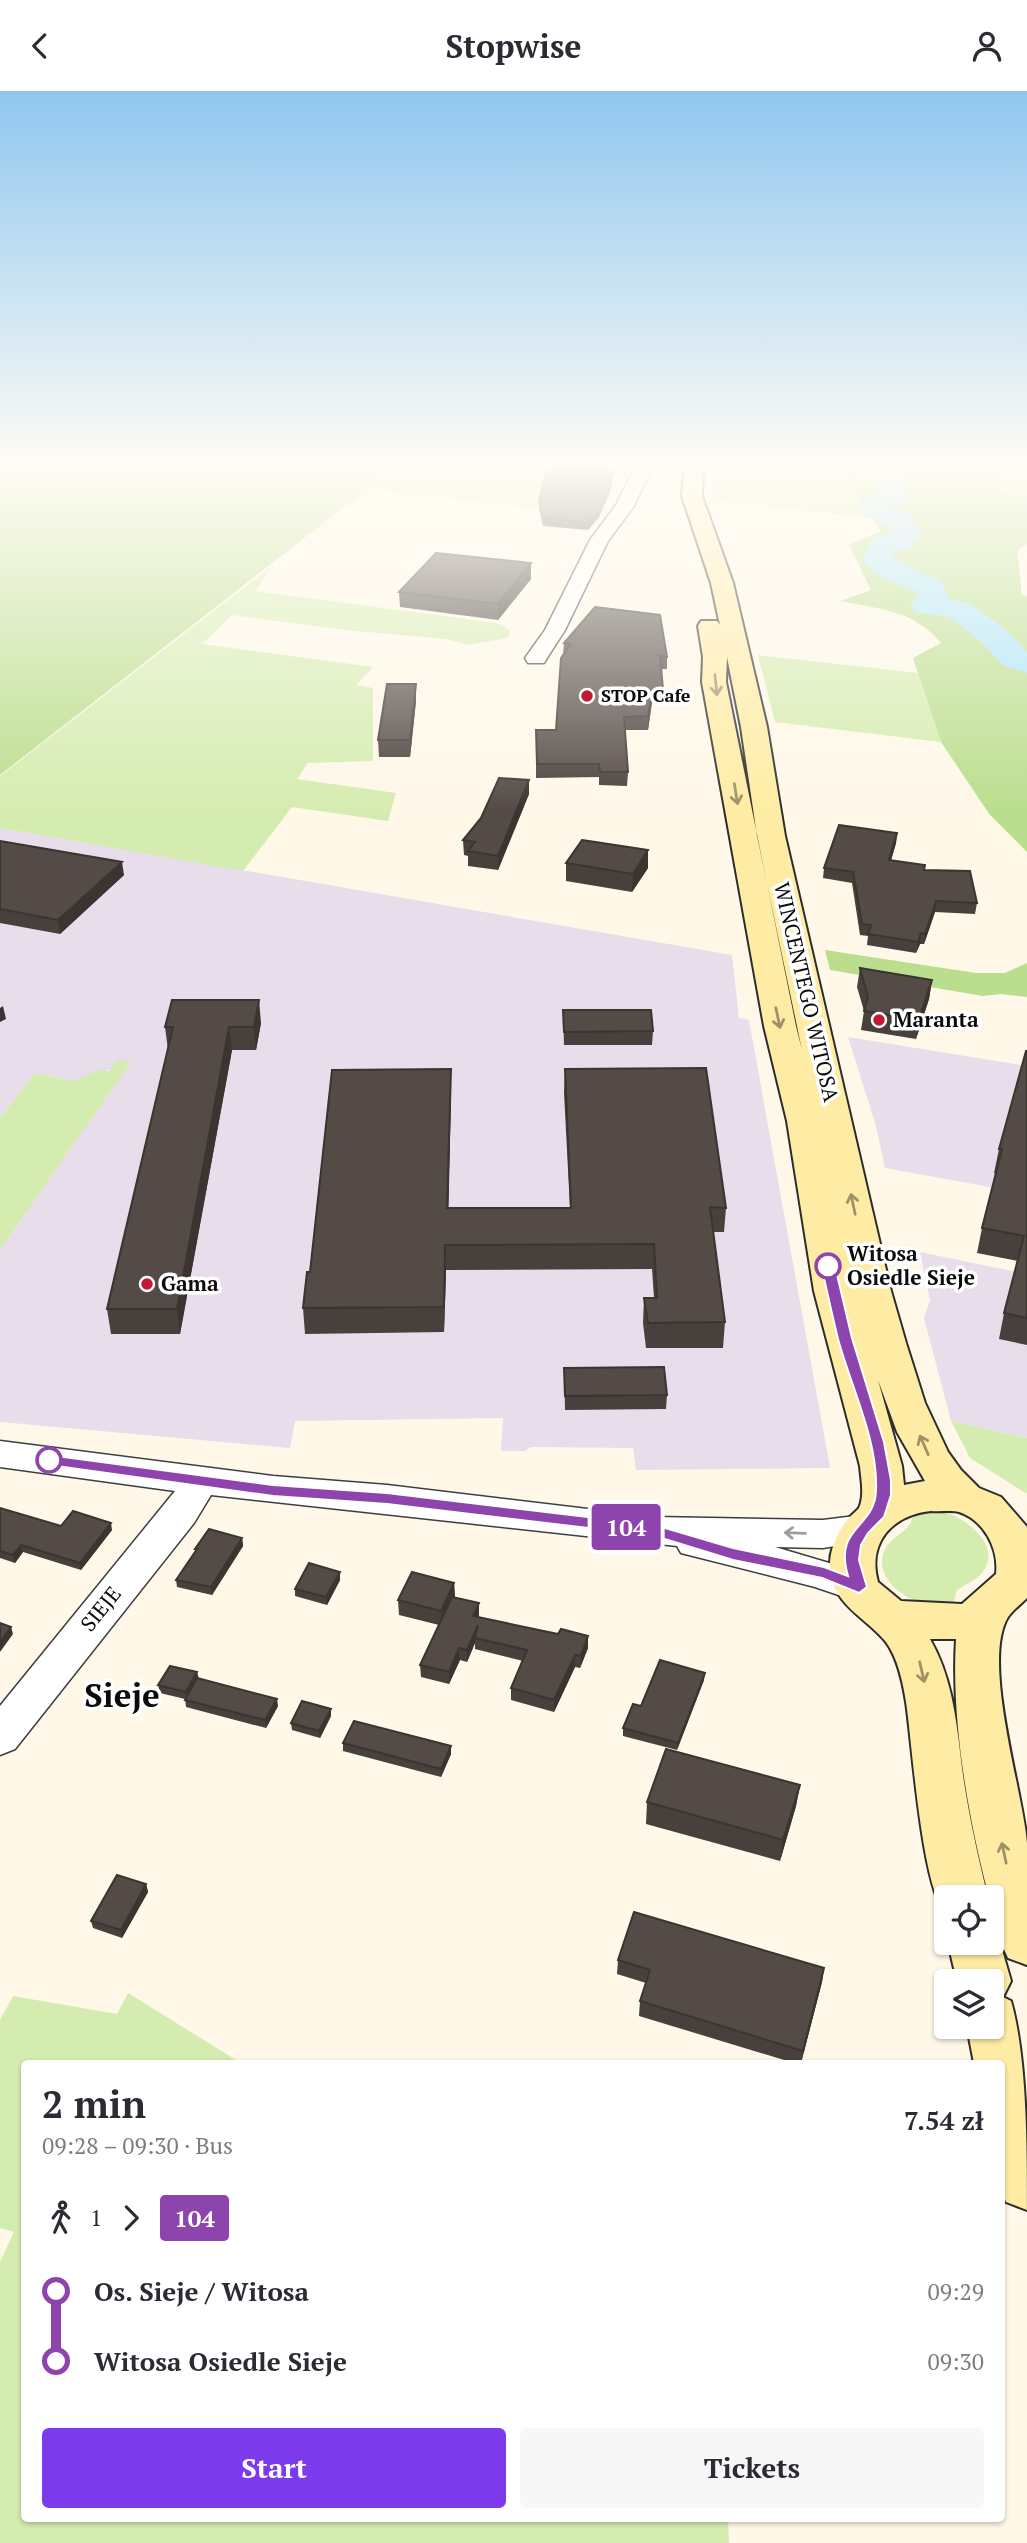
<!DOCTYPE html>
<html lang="en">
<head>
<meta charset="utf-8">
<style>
  body { margin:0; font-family:"PT Serif",serif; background:#f7f7f7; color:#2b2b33; height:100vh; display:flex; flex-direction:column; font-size:26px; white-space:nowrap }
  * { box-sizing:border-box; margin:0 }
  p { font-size:23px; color:#7c7c81 }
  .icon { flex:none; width:38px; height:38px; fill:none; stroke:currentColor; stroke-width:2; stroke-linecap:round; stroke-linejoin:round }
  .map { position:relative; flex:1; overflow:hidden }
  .panel { position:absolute; left:21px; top:1969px; width:984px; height:462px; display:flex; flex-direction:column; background:#fff; border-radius:7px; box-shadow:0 2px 5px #0004 }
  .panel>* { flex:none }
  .badge { padding:0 14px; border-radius:5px; font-size:24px; line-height:46px }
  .fabs { position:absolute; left:934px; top:1794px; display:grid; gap:14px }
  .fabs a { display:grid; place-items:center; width:70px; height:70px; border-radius:7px; background:#fff; box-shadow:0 2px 5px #0004; font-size:35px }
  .map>.badge { position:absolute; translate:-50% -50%; box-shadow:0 0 0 4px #fff }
  .legs { display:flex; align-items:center; gap:10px; height:77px; padding:0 21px; font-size:23px }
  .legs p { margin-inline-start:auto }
  .head { display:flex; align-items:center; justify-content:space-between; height:119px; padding:0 21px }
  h1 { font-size:38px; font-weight:600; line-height:52px }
  .action { display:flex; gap:14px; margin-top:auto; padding:14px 21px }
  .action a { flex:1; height:80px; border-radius:7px; background:#7c3aed; color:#fff; font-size:28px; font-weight:600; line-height:80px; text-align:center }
  .action a+a { background:#f7f7f7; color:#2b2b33 }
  ul { padding:0 21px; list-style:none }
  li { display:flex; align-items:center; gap:24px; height:70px; font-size:26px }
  li i { display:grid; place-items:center; width:10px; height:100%; margin:0 9px; background:currentColor }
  li i::after { content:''; width:18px; height:18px; margin:-9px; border:5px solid; border-radius:50%; background:#fff }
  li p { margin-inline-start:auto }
  li:first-child i { background:linear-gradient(#0000 50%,currentColor 0) }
  li:last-child i { background:linear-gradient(currentColor 50%,#0000 0) }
  header { display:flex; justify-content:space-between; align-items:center; height:91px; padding:0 21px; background:#fff; font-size:32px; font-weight:600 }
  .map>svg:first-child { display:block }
  .industrial { fill:#e8deeb }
  .green { fill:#d5ecb0 }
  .forest { fill:#bade8e }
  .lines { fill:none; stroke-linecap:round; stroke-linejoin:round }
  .river { fill:#a9e4fb; fill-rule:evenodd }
  .street-casing { stroke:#3e3e3e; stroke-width:3 }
  .secondary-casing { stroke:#2d2d2d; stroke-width:4 }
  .street { fill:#fff; fill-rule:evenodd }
  .secondary { fill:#ffeca4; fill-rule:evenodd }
  .wall { fill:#48403c }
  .shaded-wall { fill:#3b3431 }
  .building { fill:#544a46; stroke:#3b3431; stroke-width:2 }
  .oneway { stroke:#9d9267 }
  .oneway2 { stroke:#9d9d9d }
  .line-1 { fill:#8e44ad; stroke:#fff; stroke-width:2 }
  .poi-dot { fill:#c41933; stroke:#fff; stroke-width:2.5 }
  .stop-1-dot { fill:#fff; stroke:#8e44ad; stroke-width:3.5 }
  .labels { text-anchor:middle; stroke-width:7; stroke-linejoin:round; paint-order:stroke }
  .far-poi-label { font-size:18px; font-weight:bold; fill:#0b0b0b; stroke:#fff; text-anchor:start }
  .street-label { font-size:21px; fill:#0b0b0b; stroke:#fff }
  .poi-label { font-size:21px; font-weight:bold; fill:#0b0b0b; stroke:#fff; text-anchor:start }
  .stop-label { font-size:21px; font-weight:bold; fill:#0b0b0b; stroke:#fff; text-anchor:start }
  .near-district-label { font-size:33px; font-weight:bold; fill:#0b0b0b; stroke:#fff }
</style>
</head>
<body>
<header><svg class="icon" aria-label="back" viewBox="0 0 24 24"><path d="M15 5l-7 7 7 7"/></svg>Stopwise<svg class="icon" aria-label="person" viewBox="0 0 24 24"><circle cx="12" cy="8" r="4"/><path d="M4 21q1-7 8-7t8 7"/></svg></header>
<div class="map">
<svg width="1027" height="2452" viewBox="0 0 1027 2452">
  <rect width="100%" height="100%" fill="#fff8e9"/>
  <g class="industrial">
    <polygon points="0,737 732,864 739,927 749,929 830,1377 636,1379 633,1357 531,1356 525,1360 501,1360 503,1327 295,1330 290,1357 0,1331 0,1159 130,972 74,990 35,982 0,1027"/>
    <polygon points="848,946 1027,975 1027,1103 885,1077 876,1035"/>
    <polygon points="920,1161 1027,1183 1027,1347 951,1330 924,1227 930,1209"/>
  </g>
  <g class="green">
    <polygon points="393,378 504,378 560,383 536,415 543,418 371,399 351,414 347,414"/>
    <polygon points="712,378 840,378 872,427 714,409"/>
    <polygon points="1013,378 1027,378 1027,414 1026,409 994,396"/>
    <polygon points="272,475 255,500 497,532 510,539 508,547 468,554 447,548 345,539 232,524 202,553 373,576 356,594 373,597 373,670 308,672 297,688 396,702 388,730 292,716 243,780 0,737 0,685"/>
    <polygon points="758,564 918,582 941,651 775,631"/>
    <polygon points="116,969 131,971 0,1159 0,1027 35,982 74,990 99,979 109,980"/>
    <polygon points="951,1330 1027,1347 1027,1403 970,1367"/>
    <path d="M911,1419c11,0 22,-1 33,2 25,7 61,37 36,63 -7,7 -16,10 -23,15l-4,16c-9,0 -19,0 -28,-2 -23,-5 -53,-29 -40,-55 7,-15 33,-19 26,-39z"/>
    <polygon points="128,1902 241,1972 24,1972 24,2427 728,2427 729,2452 0,2452 0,2171 14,2141 0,2137 0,1929 13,1905 117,1923"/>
  </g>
  <g class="forest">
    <polygon points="0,378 393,378 0,684"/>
    <path d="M840,378h173l-18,18 31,13 1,5v39l-10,6 5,45 5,1v256l-37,-37 -49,-73 -28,-84 28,-15c-27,-33 -62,-34 -101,-42l31,-11 -22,-45 31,-14z"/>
    <polygon points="825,859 976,882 1005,882 1027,872 1027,906 1001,903 983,905 830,879"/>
  </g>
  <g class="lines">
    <path class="river" d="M855,378h36l-1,2 13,4 4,6 -5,7 8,11 -4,6 -13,3 15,5 14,21 -13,15 -15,3 -1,5 33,18 14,4 8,17 -2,3 23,4 35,25 23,24v21l-25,-8 -20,-23 -32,-25 -35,-5 -4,-6 7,-10 -2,-5c-17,-4 -44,-17 -54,-31l11,-22 20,-5c-9,-14 -28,-11 -37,-24l10,-12 13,-3 -4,-6 2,-4 -20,-7 -4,-6z"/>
    <defs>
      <g id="street">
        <polygon points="634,378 651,378 634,415 608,450 565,539 547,567 544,572 528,572 525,567 545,539 590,449 616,414"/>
        <polygon points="0,1350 273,1385 387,1394 655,1426 823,1429 863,1424 877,1428 883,1438 877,1448 823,1457 775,1456 873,1485 879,1496 873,1507 859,1511 815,1496 681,1462 677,1455 211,1404 194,1432 15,1658 0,1664 0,1615 175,1400 0,1376"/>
      </g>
      <g id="secondary">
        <path d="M684,378h19l-1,27 31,87 34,144 18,109 106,455 15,52 19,60 23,49 13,18 18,18 22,9 26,30v71c-6,6 -14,12 -19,19 -27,44 15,174 19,226 0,40 0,82 0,122l-19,-7c-9,-19 -16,-39 -16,-61h-3c-21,-79 -38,-177 -33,-258h-26c24,42 27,89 33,136 6,41 15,82 25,122h-41v17c-25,-19 -35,-174 -41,-212 -3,-19 -8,-44 -20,-60 -20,-25 -53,-36 -56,-74 -1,-17 7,-35 18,-49 3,-4 8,-7 11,-11 6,-13 2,-29 1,-42l-46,-175 -27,-170 -23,-95 -62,-344 1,-25 -5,-31 3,-5h16l3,4 -9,-42 -29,-87zM727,566l14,70 16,109 45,214 -6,-24 -70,-344zM878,1289l19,52 28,49 -21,4 -2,-19zM931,1420c9,1 20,-1 28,1 25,8 40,37 37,62l-34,30 -61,-3 -23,-19c-11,-39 14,-67 53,-71z"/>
        <path d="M992,1835l8,17 11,38 -8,16 8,4c16,56 16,146 16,209l-21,-8 -5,-13v-126h-27l-7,-36h25v-46h-35l-9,-38h44z"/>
      </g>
    </defs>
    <use href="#street" class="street-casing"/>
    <use href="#secondary" class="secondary-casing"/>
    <use href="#street" class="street"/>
    <use href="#secondary" class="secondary"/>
  </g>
  <g class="wall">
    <polygon points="546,378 616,378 612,387 612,395 599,426 588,439 543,435 539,418 539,410"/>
    <polygon points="531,488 498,529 400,516 399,501"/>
    <polygon points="564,552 667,566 667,578 661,578 663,598 662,611 652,611 648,639 625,639 628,681 627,695 599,694 599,686 536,687 536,639 556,639"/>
    <polygon points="416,610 410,666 379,666 378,649"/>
    <polygon points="529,689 529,703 498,779 468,775 468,765 464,764 463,749 481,727"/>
    <polygon points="897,742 896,752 891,769 925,779 977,812 975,823 935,821 924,853 920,853 916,862 867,854 868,845 860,844 852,792 823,787 824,777"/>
    <polygon points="0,750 124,784 60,843 0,832"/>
    <polygon points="566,772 648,777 632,801 566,790"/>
    <polygon points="860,877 932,889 929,908 916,948 861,939 864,920 857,896"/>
    <polygon points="563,919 653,940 652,954 564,954"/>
    <polygon points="261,932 256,959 232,959 180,1243 111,1243 107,1218 168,959 165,936"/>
    <polygon points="1027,960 1027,1254 999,1248 1004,1222 1018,1170 977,1162 982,1137 996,1083 994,1082 999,1058"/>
    <polygon points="451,978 451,1002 448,1117 570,1117 564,1002 565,978 726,1117 724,1141 713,1141 725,1231 723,1257 646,1257 643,1232 644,1207 654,1207 652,1178 446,1179 444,1241 305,1243 303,1217 310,1181"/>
    <polygon points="564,1277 667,1304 666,1318 565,1319"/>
    <polygon points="0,1417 61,1435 112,1439 81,1479 23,1461 15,1472 0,1467"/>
    <polygon points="242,1447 243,1455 212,1504 177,1496 176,1489 195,1461 195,1458"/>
    <polygon points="340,1481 340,1489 327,1514 295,1505 295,1498"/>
    <polygon points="454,1492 455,1506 479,1512 479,1524 478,1526 588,1557 580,1577 575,1576 554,1621 511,1609 511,1597 523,1570 475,1558 475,1552 467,1571 460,1569 449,1593 421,1586 420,1574 439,1534 399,1524 398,1509"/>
    <polygon points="199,1587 278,1615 266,1637 186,1616 185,1608 160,1602 158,1594"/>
    <polygon points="704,1589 677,1659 623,1645 623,1637 641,1615"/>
    <polygon points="331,1618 331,1625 320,1647 292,1639 291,1632"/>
    <polygon points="343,1652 451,1663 441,1686 343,1660"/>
    <polygon points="800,1694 796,1715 780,1770 646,1733 647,1711"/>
    <polygon points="146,1793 148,1801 122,1847 93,1837 91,1830"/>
    <polygon points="618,1869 824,1877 822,1891 801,1972 794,1972 639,1925 640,1910 646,1892 617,1883"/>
  </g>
  <g class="shaded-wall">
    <polygon points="613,378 616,378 608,394 608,387"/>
    <polygon points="612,387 612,395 599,426 588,439 588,431"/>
    <polygon points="531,472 531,488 498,529 498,513"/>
    <polygon points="416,593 416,610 410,666 410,649"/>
    <polygon points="653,598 652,611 648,639 648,625"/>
    <polygon points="529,689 529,703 498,779 498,765"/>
    <polygon points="897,742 896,752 888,780 889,769"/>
    <polygon points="648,759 648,777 632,801 633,783"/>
    <polygon points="122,771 124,784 60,843 58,829"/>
    <polygon points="936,810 935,821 924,853 925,843"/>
    <polygon points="921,842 920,853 916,862 918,851"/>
    <polygon points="932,889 929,908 916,948 919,928"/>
    <polygon points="259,909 261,932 256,959 254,936"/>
    <polygon points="3,915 6,928 0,931 0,917"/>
    <polygon points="229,936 232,959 180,1243 177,1218"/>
    <polygon points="451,978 451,1002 448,1142 447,1117"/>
    <polygon points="445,1154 446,1179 444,1241 444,1216"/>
    <polygon points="111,1432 112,1439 81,1479 80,1472"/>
    <polygon points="242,1447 243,1455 212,1504 211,1496"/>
    <polygon points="21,1454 23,1461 15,1472 13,1464"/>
    <polygon points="340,1481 340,1489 327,1514 326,1506"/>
    <polygon points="454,1492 455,1507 442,1534 441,1520"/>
    <polygon points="479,1512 479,1524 474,1537 473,1525"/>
    <polygon points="478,1534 475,1547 475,1552 467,1571 467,1559"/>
    <polygon points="11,1536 13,1543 0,1561 0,1551"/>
    <polygon points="588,1545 588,1557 580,1577 581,1565"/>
    <polygon points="459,1557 460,1569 449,1593 449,1581"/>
    <polygon points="575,1564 575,1576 554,1621 554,1609"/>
    <polygon points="197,1581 199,1588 187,1609 186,1601"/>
    <polygon points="705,1582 704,1589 677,1659 678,1652"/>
    <polygon points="277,1608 278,1615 266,1637 265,1629"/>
    <polygon points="331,1618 331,1625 320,1647 319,1640"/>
    <polygon points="451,1655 451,1663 441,1686 441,1678"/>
    <polygon points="800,1694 796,1715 780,1770 783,1749"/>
    <polygon points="146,1793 148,1801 122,1847 121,1839"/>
    <polygon points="824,1877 822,1891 801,1972 803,1960"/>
  </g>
  <g class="building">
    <polygon points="546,378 613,378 608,387 612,387 600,419 588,431 543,427 539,410"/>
    <polygon points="436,462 531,472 498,513 399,501"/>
    <polygon points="595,516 660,524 667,566 660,565 663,598 653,598 648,625 624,626 628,681 600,681 599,673 537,673 536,639 556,639 561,567 571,553 564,552"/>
    <polygon points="387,593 416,593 410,649 378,649"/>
    <polygon points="499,687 529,689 498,765 468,760 475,751 463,749 481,727"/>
    <polygon points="839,734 897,742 889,769 925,774 924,779 970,780 977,812 936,810 925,843 921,842 918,851 868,843 871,834 862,833 853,781 824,777"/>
    <polygon points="582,749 648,759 633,783 566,772"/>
    <polygon points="0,750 122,771 58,829 0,818"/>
    <polygon points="860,877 932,889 919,928 864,920 868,906"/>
    <polygon points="172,909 259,909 254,936 229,936 177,1218 107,1218 173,936 165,936"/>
    <polygon points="563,919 651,919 653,940 564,941"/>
    <polygon points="1026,960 1027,960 1027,1227 1004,1222 1024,1145 982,1137 1002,1058 999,1058"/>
    <polygon points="706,977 726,1117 710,1116 725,1231 648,1232 644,1207 657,1207 654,1153 445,1154 444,1216 303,1217 307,1181 310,1181 332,979 451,978 447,1117 571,1117 565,978"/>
    <polygon points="664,1276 667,1304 565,1305 564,1277"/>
    <polygon points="0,1417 61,1435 73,1420 111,1432 80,1472 21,1454 13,1464 0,1460"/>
    <polygon points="209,1438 242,1447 211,1496 176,1489 197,1458 195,1458"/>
    <polygon points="309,1472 340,1481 326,1506 295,1498"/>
    <polygon points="412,1481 454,1492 441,1520 398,1509"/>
    <polygon points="452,1506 479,1512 473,1525 558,1543 561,1538 588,1545 581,1565 575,1564 554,1609 511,1597 527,1559 475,1547 478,1534 467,1559 459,1557 449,1581 420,1574"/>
    <polygon points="0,1532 11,1536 0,1551"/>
    <polygon points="660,1569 705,1582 678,1652 623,1637 633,1613 641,1615"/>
    <polygon points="170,1575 197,1581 186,1601 158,1594"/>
    <polygon points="197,1587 277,1608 265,1629 185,1609"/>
    <polygon points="302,1610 331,1618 319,1640 291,1632"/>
    <polygon points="354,1630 451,1655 441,1678 343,1652"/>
    <polygon points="666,1658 800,1694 783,1749 647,1711"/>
    <polygon points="117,1784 146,1793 121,1839 91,1830"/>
    <polygon points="634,1821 824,1877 803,1960 640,1910 650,1879 618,1869"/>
  </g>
  <defs><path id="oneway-shaft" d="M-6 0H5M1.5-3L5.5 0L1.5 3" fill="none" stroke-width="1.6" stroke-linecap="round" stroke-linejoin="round" transform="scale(1.75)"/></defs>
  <g class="oneway">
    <use href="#oneway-shaft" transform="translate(716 594) rotate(84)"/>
    <use href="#oneway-shaft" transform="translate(736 703) rotate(81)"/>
    <use href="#oneway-shaft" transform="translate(778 927) rotate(78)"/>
    <use href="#oneway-shaft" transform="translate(853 1113) rotate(-102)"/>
    <use href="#oneway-shaft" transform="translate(924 1354) rotate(-114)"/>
    <use href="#oneway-shaft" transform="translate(922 1581) rotate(77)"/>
    <use href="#oneway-shaft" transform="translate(1004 1762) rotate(-102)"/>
  </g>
  <use class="oneway2" href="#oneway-shaft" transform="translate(795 1442) rotate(-178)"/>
  <linearGradient id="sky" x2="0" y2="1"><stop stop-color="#8fc7f0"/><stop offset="0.52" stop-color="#fffcf5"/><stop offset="1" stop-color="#fffcf5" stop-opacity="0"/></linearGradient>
  <rect width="1027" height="721" fill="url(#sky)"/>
  <path class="line-1" d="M828,1171l7,4 17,72 32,104 7,38v15l-7,22 -16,16 -7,12 -2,15 8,27 -8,6 -37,-15 -89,-18 -78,-24 -268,-32 -114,-8 -224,-31 -7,-5 7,-5 224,30 114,8 268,32 78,23 91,19 24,9c-15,-50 27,-47 28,-86 2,-50 -25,-103 -38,-151 -6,-24 -11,-49 -17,-73z"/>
  <g class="poi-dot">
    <circle cx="587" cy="605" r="7"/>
    <circle cx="879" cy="929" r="7"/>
    <circle cx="147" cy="1193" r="7"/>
  </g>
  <g class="stop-1-dot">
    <circle cx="828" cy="1175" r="12"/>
    <circle cx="49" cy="1369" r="12"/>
  </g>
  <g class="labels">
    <g class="far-poi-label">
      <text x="601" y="611">STOP Cafe</text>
    </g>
    <g class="street-label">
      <text transform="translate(806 901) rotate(77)" y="7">WINCENTEGO WITOSA</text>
      <text transform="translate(101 1518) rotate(-51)" y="7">SIEJE</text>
    </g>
    <g class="poi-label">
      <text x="893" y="936">Maranta</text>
      <text x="161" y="1200">Gama</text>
    </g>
    <g class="stop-label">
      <text x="847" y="1170">Witosa<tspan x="847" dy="24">Osiedle Sieje</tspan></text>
    </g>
    <g class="near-district-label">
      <text x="122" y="1616">Sieje</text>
    </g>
  </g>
</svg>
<div class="fabs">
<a><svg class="icon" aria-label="locate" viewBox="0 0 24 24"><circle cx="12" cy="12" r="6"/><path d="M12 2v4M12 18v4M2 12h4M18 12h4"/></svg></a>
<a><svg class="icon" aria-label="layers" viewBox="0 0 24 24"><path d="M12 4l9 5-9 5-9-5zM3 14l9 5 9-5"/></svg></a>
</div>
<b class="badge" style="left:626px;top:1436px;background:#8e44ad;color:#fff">104</b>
<section class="panel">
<div class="head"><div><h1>2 min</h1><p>09:28 – 09:30 · Bus</p></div><b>7.54 zł</b></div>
<div class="legs"><svg class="icon" aria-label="walk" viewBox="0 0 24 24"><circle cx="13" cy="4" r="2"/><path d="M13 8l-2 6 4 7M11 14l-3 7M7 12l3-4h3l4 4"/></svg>1<svg class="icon" aria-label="forward" viewBox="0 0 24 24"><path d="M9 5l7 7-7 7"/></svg><b class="badge" style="background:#8e44ad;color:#fff">104</b></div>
<ul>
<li><i style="color:#8e44ad"></i><b>Os. Sieje / Witosa</b><p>09:29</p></li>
<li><i style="color:#8e44ad"></i><b>Witosa Osiedle Sieje</b><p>09:30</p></li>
</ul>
<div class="action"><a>Start</a><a>Tickets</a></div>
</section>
</div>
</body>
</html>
